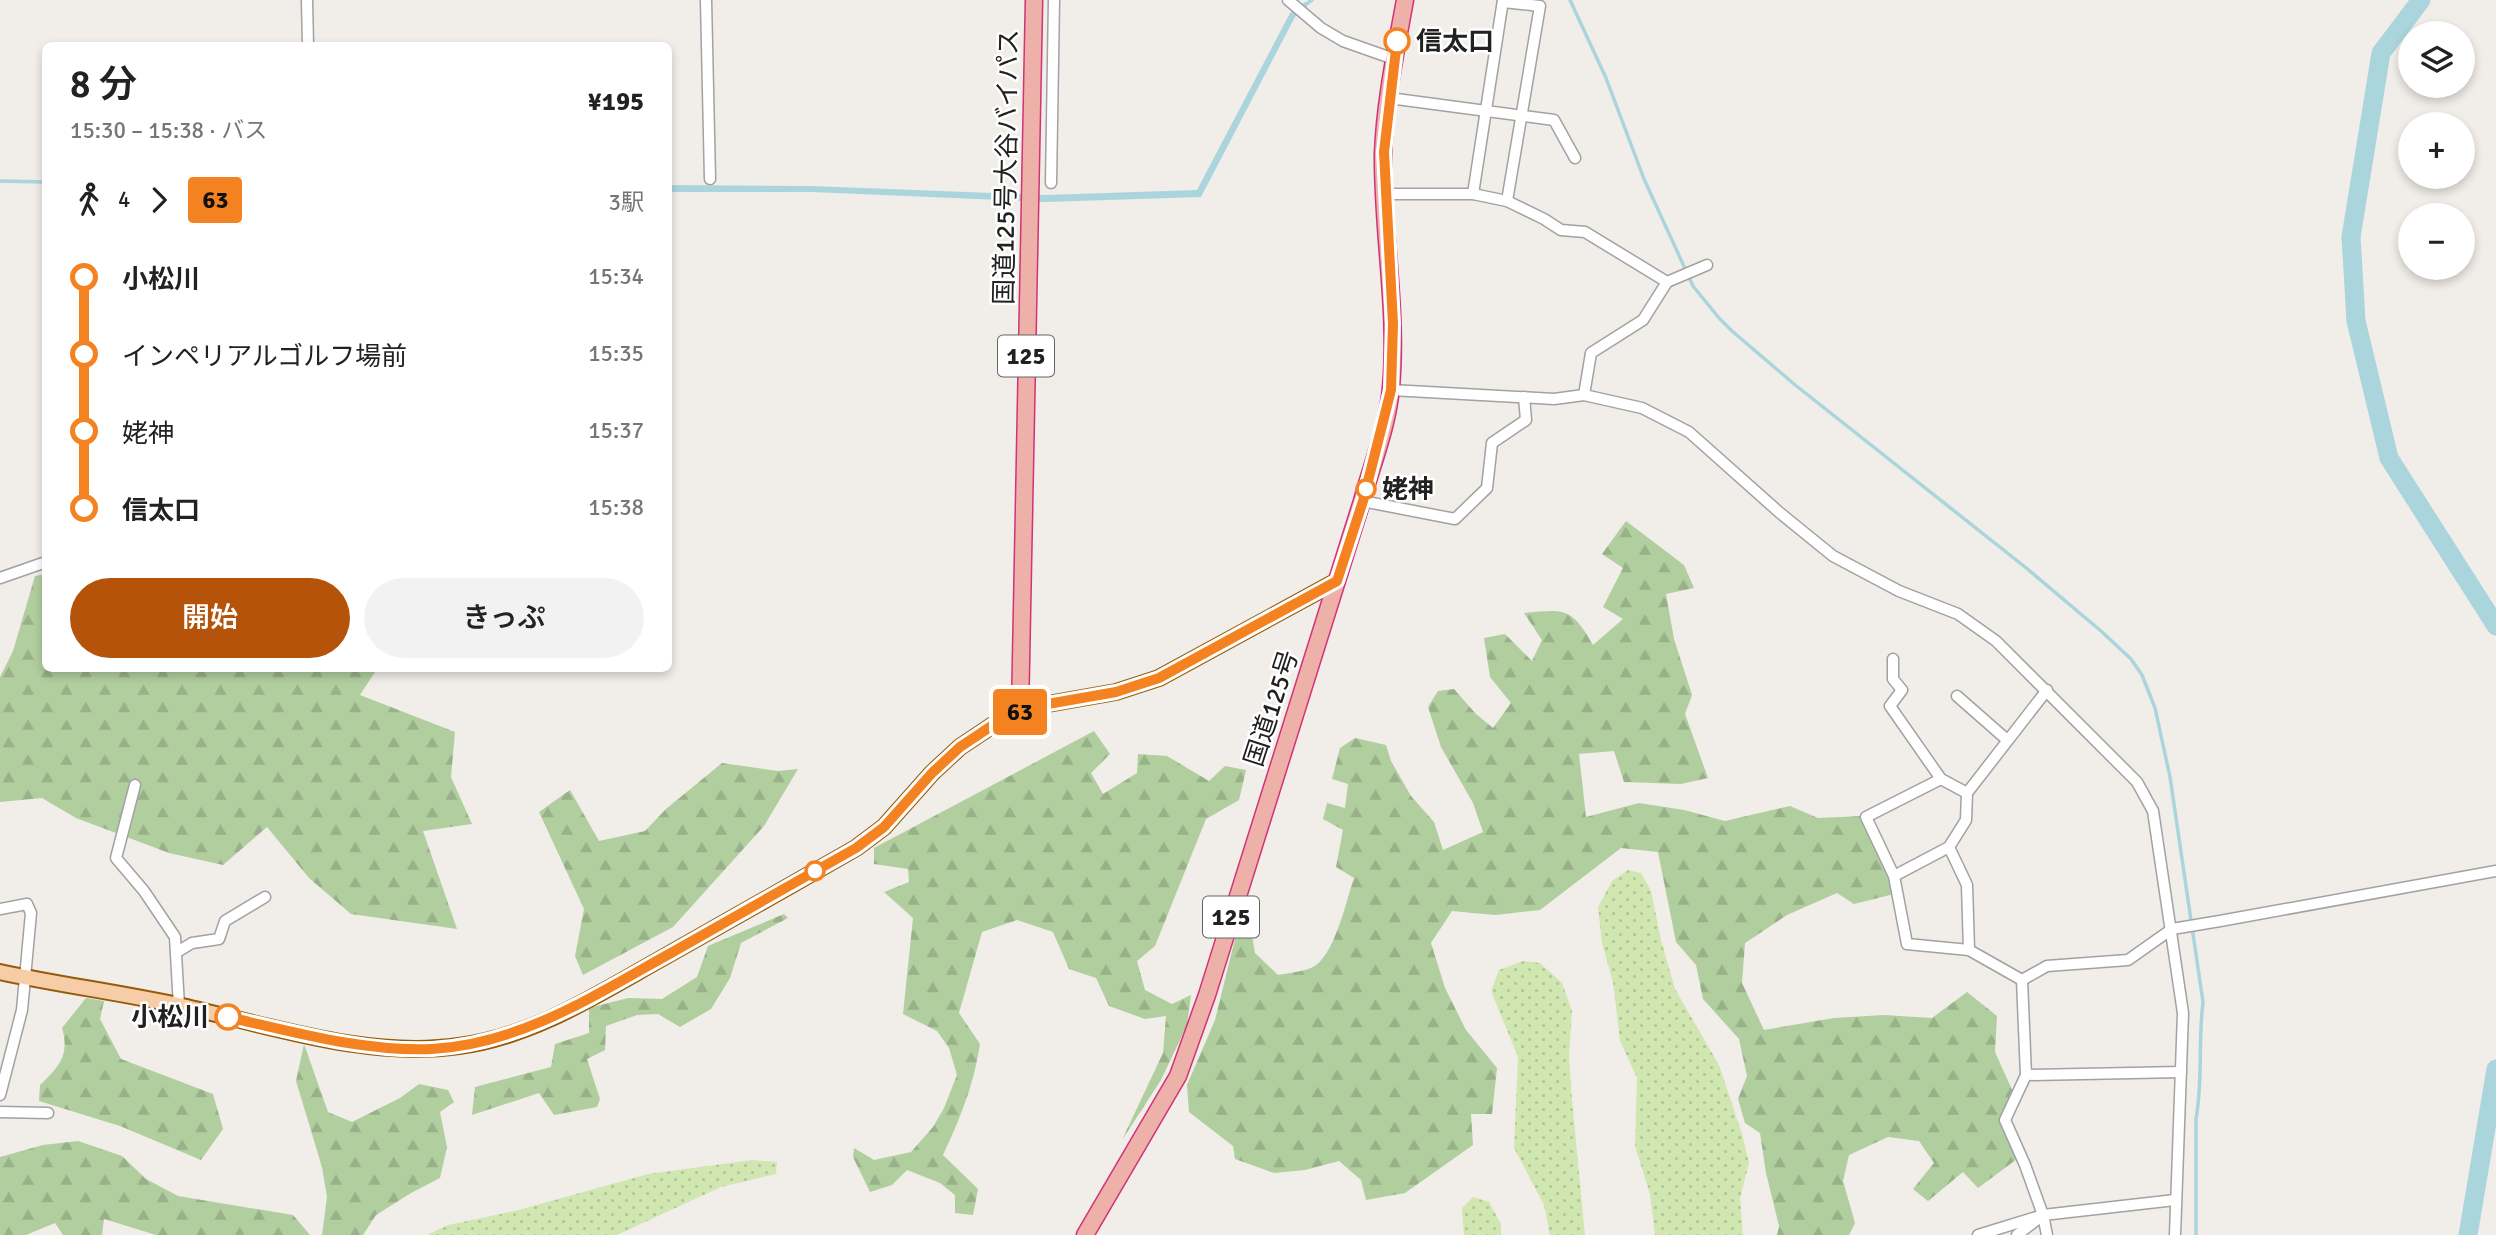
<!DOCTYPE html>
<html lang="ja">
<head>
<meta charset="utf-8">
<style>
  body { margin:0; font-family:Signika,"Noto Sans JP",sans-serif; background:#f2f2f2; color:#222; height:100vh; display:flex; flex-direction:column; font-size:26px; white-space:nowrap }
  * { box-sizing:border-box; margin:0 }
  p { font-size:23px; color:#767676 }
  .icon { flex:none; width:38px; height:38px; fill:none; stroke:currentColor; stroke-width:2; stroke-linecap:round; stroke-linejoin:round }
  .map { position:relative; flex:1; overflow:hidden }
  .sheet { position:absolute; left:42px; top:42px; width:630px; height:630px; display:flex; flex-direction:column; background:#fff; border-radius:10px; box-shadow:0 4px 10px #0003 }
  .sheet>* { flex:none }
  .badge { padding:0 14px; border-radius:5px; font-size:24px; line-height:46px }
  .tools { position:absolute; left:2398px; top:21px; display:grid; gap:14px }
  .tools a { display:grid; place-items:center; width:77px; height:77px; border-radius:50%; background:#fff; box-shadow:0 4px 10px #0003; font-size:35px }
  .map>.badge { position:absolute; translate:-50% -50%; box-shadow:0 0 0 4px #fff }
  .legs { display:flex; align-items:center; gap:10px; height:77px; padding:0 28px; font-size:23px }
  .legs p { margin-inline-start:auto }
  .headline { display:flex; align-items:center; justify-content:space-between; height:119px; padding:0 28px }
  h1 { font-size:38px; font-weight:600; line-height:52px }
  .primary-button { display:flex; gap:14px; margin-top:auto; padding:14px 28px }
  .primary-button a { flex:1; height:80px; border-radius:42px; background:#b45309; color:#fff; font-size:28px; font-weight:600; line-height:80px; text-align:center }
  .primary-button a+a { background:#f2f2f2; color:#222 }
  ul { padding:0 28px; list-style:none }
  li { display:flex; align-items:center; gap:24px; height:77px; font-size:26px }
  li i { display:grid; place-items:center; width:10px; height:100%; margin:0 9px; background:currentColor }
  li i::after { content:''; width:18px; height:18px; margin:-9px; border:5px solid; border-radius:50%; background:#fff }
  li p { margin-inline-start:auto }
  li:first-child i { background:linear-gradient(#0000 50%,currentColor 0) }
  li:last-child i { background:linear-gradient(currentColor 50%,#0000 0) }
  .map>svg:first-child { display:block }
  .grass { fill:url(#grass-dots) }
  .forest { fill:url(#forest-firs) }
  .water { fill:#abd5dc }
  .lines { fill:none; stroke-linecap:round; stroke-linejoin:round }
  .stream { stroke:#abd5dc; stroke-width:3.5 }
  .river { stroke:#abd5dc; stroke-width:19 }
  .minor-casing { stroke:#a2a2a2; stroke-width:13 }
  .primary-casing { stroke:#965a08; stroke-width:18 }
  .trunk-casing { stroke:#d23278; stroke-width:19 }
  .minor { stroke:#fff; stroke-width:10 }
  .primary { stroke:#f7cda7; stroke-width:14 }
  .trunk { stroke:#edb1a9; stroke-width:16 }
  .line-1-casing { stroke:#fff; stroke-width:16 }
  .line-1 { stroke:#f58220; stroke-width:10 }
  .stop-1-dot { fill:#fff; stroke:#f58220; stroke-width:3.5 }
  .labels { text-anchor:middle; stroke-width:5; stroke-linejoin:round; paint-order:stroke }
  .shield { fill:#fff; stroke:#646464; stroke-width:2 }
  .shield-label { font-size:24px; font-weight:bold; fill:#212121 }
  .stop-label { font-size:26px; font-weight:bold; fill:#212121; stroke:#fff; text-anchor:start }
  .street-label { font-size:26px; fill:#212121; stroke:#fff }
</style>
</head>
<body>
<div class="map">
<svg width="2496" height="1235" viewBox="0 0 2496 1235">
  <defs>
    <pattern id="grass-dots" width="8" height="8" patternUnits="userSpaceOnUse" patternTransform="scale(1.75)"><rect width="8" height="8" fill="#d1e7b2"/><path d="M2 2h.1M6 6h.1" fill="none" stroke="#b3c699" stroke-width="1.8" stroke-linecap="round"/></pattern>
    <pattern id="forest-firs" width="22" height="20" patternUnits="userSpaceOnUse" patternTransform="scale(1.75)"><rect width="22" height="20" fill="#b1ce9f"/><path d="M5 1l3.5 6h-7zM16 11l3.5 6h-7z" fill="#98b189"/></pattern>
  </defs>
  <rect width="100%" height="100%" fill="#f1ede8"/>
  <g class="grass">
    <polygon points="1628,870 1641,873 1651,891 1661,940 1675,989 1719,1065 1742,1134 1749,1163 1740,1198 1743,1235 1655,1235 1650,1194 1635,1146 1637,1078 1620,1041 1613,982 1602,943 1598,907 1612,881"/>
    <polygon points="1523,961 1540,963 1562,983 1572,1011 1569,1057 1572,1100 1585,1235 1550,1235 1544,1205 1514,1148 1518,1057 1491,991 1499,970"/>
    <polygon points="752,1160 777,1162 776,1174 721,1187 617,1235 427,1235 448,1225 519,1210 648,1174"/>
    <polygon points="1473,1197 1489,1202 1501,1224 1501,1235 1464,1235 1462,1208"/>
  </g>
  <g class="forest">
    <path d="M1626,521l58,44 10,23 -28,6 8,45 18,56 -7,19 23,64 -27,6 -57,-2 -10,-31 -35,3 7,63 53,-14 45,7 41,11 65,-15 28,12 45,-2 18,31 13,47 -40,10 -17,-11 -50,22 -42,28 -3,40 22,47 70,-12 50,-3 48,3 35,-26 30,24 -2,36 18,40 -13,27 17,40 -39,29 -15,-16 -35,29 -15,-12 21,-26 -15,-22 -31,-4 -39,18 -6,26 12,42 -6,12h-72l2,-9 -13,-53 -6,-40 -15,-10 -7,-24 9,-23 -8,-37 -36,-40 -7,-34 -20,-23 -18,-90 -37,-4 -81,62 -45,5 -43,-4 -21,32 14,45 21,42 31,38 -5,46h-21l2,31 -68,48 -39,7 -5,-20 -22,-19 -34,9 -31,3 -39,-14 -2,-13 -44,-34 -2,-27 28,-65 21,-85h16l3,18 23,22c10,-2 23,-3 33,-7 23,-9 35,-67 43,-90l-18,-11 7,-37 -20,-11 4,-16 18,5 3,-24 -16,-5 8,-31 15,-10 31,7 5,16 20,35 23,26 9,28 40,-18 -10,-29 -32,-56 -13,-40 10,-16 16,-2 22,25 17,14 18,-25 -21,-26 -6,-39 21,-4 27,27 10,-21 -18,-27c40,-4 48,-6 69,32l30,-26 -20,-12 20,-39 -21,-14z"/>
    <polygon points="45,574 46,668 377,669 360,695 455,732 451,777 472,824 423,831 457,929 351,914 309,878 267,827 223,865 169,853 76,818 42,798 0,802 0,677 13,651 35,576"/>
    <path d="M1094,731l16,23 -19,19 12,21 34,-21 1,-19 29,2 42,25 16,-15 21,4 -7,30 -33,19 -51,127 -18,15 8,29 27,14 19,-9 -4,30 -26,55 -39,60 41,-87 3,-37 -21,3 -36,-13 -13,-28 -27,-9 -16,-37 -36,-12 -35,12 -23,81 21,31c-6,40 -20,75 -37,111l35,34 -5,26 -18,-2v-18l-15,-12 -33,-13 -15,15 -22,7 -17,-35 1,-9 20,12 37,-8 22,-25 11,-19 13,-33 -8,-27 -12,-17 -34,-17 10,-96 -29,-26 25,-10 -1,-13 -34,-5v-16z"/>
    <polygon points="722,763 778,771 798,769 764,826 673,927 583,975 575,956 584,909 539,812 570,790 599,841 645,831 666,809"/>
    <polygon points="784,914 788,918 741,943 730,978 711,1009 680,1027 658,1014 637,1015 606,1026 605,1050 587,1059 600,1099 597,1107 554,1115 539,1093 472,1115 475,1087 551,1067 555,1044 589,1033 589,1008 628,998 662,999 697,977 708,946"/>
    <path d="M86,998l18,3 -4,18 21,40 92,35 10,35 -22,31 -81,-34 -81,-25 1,-16c19,-18 30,-30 22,-57z"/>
    <polygon points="304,1044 328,1112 352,1122 400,1098 419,1084 448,1090 454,1102 440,1112 447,1147 440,1178 411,1193 376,1215 363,1235 322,1235 327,1197 322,1167 296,1081"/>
    <polygon points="78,1141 122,1156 146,1179 178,1196 293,1215 310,1235 156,1235 104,1219 102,1235 63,1235 55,1223 26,1235 0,1235 0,1157 43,1145"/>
  </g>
  <polygon class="water" points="1305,2 1307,7 1295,17 1201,197 1046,202 812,192 669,192 669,185 812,186 1046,195 1197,190 1290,13"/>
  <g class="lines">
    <g class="stream">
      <path d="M1570,0l36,78 38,101 49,107 26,32 13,13 62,53 231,183 76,64 30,28 11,16 13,33 15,69 33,225c-5,39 0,79 -7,117v116"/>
      <polyline points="1305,5 1312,0"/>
      <polyline points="0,181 46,182"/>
    </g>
    <g class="river">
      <polyline points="2421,0 2381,53 2351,237 2356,321 2389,458 2496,626"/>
      <polyline points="2468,1235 2496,1069"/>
    </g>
    <defs>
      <g id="minor">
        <polyline points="307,0 308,46"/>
        <polyline points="706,0 710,179"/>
        <polyline points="1288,0 1321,28 1343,41 1394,59"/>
        <polyline points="1503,2 1540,6 1507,201"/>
        <polyline points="1389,98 1554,120 1575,158"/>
        <polyline points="1051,183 1054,0"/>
        <polyline points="1384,194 1473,194 1507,201 1544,219 1561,230 1585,232 1667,282 1707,265"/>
        <polyline points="1473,194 1503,0"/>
        <polyline points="1391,390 1554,399 1584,395 1642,408 1689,432 1780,513 1833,556 1899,591 1958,614 1996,641 2137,782 2153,811 2183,1013 2175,1235"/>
        <polyline points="1584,395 1591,353 1643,320 1667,282"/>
        <polyline points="1362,501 1455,519 1487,488 1492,443 1526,420 1524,397"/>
        <polyline points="0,578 46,562"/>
        <polyline points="1893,659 1893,679 1902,690 1890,706 1941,779 1967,793 1966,820 1949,847 1894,876"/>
        <polyline points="1957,696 2006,739"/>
        <polyline points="1941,779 1866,817 1894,876 1907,944 1969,950 2022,980 2026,1075 2005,1120 2025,1165 2043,1215 2175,1200"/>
        <polyline points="135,785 116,858 144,891 175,937 179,1006"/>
        <polyline points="1967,793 2047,690"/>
        <polyline points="1949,847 1967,885 1969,950"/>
        <polyline points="0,909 27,904 31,913 22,1010 0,1095"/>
        <polyline points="177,952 192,943 219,939 225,921 265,897"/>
        <polyline points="2022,980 2047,966 2128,960 2172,929 2220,921 2496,871"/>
        <polyline points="2026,1075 2181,1072"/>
        <polyline points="0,1112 48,1113"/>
        <polyline points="1978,1235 2043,1215"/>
        <polyline points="2017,1235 2043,1215 2047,1235"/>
      </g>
      <path id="primary" d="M0,972c61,13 122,21 182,34 90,20 185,53 277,40 72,-9 136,-50 198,-85 67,-38 133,-75 199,-113l28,-21 48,-54 28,-26 39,-26 43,-16 74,-13 43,-14 178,-97"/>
      <g id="trunk">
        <polyline points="1020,712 1034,0"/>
        <path d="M1085,1235l93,-159 29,-81 155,-494c10,-37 26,-76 29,-114 7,-78 -9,-156 -8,-234 2,-51 13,-103 22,-153"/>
      </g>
    </defs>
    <use href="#minor" class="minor-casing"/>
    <use href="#primary" class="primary-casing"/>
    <use href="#trunk" class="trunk-casing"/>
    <use href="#minor" class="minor"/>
    <use href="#primary" class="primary"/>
    <use href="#trunk" class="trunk"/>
  </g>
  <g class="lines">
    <defs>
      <path id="line-1" d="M228,1017c66,15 136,35 204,32 89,-5 163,-54 239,-96 62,-35 123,-70 185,-105l28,-21 48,-54 28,-26 39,-26 43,-16 74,-13 43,-14 178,-97 26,-80 28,-111 2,-66 -9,-172 13,-111"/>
    </defs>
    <use href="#line-1" class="line-1-casing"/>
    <use href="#line-1" class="line-1"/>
  </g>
  <g class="stop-1-dot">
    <circle cx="1397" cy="41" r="12"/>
    <circle cx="1366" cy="489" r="9"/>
    <circle cx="815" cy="871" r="9"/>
    <circle cx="228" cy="1017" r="12"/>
  </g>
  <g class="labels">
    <g class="shield">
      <rect x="998" y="335.5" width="56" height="41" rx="5"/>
      <rect x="1203" y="896.5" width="56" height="41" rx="5"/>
    </g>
    <g class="shield-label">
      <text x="1026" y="364">125</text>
      <text x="1231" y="925">125</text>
    </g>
    <g class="stop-label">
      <text x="1416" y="50">信太口</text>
      <text x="1382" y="498">姥神</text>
      <text x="209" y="1026" text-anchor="end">小松川</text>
    </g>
    <g class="street-label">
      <text transform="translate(1006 167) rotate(-89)" y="9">国道125号大谷バイパス</text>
      <text transform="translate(1271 708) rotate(-72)" y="9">国道125号</text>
    </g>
  </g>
</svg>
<div class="tools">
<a><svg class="icon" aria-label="layers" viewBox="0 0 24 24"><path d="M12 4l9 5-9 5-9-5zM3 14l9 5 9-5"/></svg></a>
<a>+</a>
<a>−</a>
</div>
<b class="badge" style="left:1020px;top:712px;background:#f58220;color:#111">63</b>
<section class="sheet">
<div class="headline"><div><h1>8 分</h1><p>15:30 – 15:38 · バス</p></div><b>¥195</b></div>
<div class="legs"><svg class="icon" aria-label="walk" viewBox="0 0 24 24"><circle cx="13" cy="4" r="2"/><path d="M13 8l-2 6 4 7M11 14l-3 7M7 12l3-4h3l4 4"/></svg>4<svg class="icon" aria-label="forward" viewBox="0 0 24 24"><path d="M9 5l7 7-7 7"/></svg><b class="badge" style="background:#f58220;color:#111">63</b><p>3駅</p></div>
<ul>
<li><i style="color:#f58220"></i><b>小松川</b><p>15:34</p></li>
<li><i style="color:#f58220"></i><span>インペリアルゴルフ場前</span><p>15:35</p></li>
<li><i style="color:#f58220"></i><span>姥神</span><p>15:37</p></li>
<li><i style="color:#f58220"></i><b>信太口</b><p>15:38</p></li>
</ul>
<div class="primary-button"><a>開始</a><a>きっぷ</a></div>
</section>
</div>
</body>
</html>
